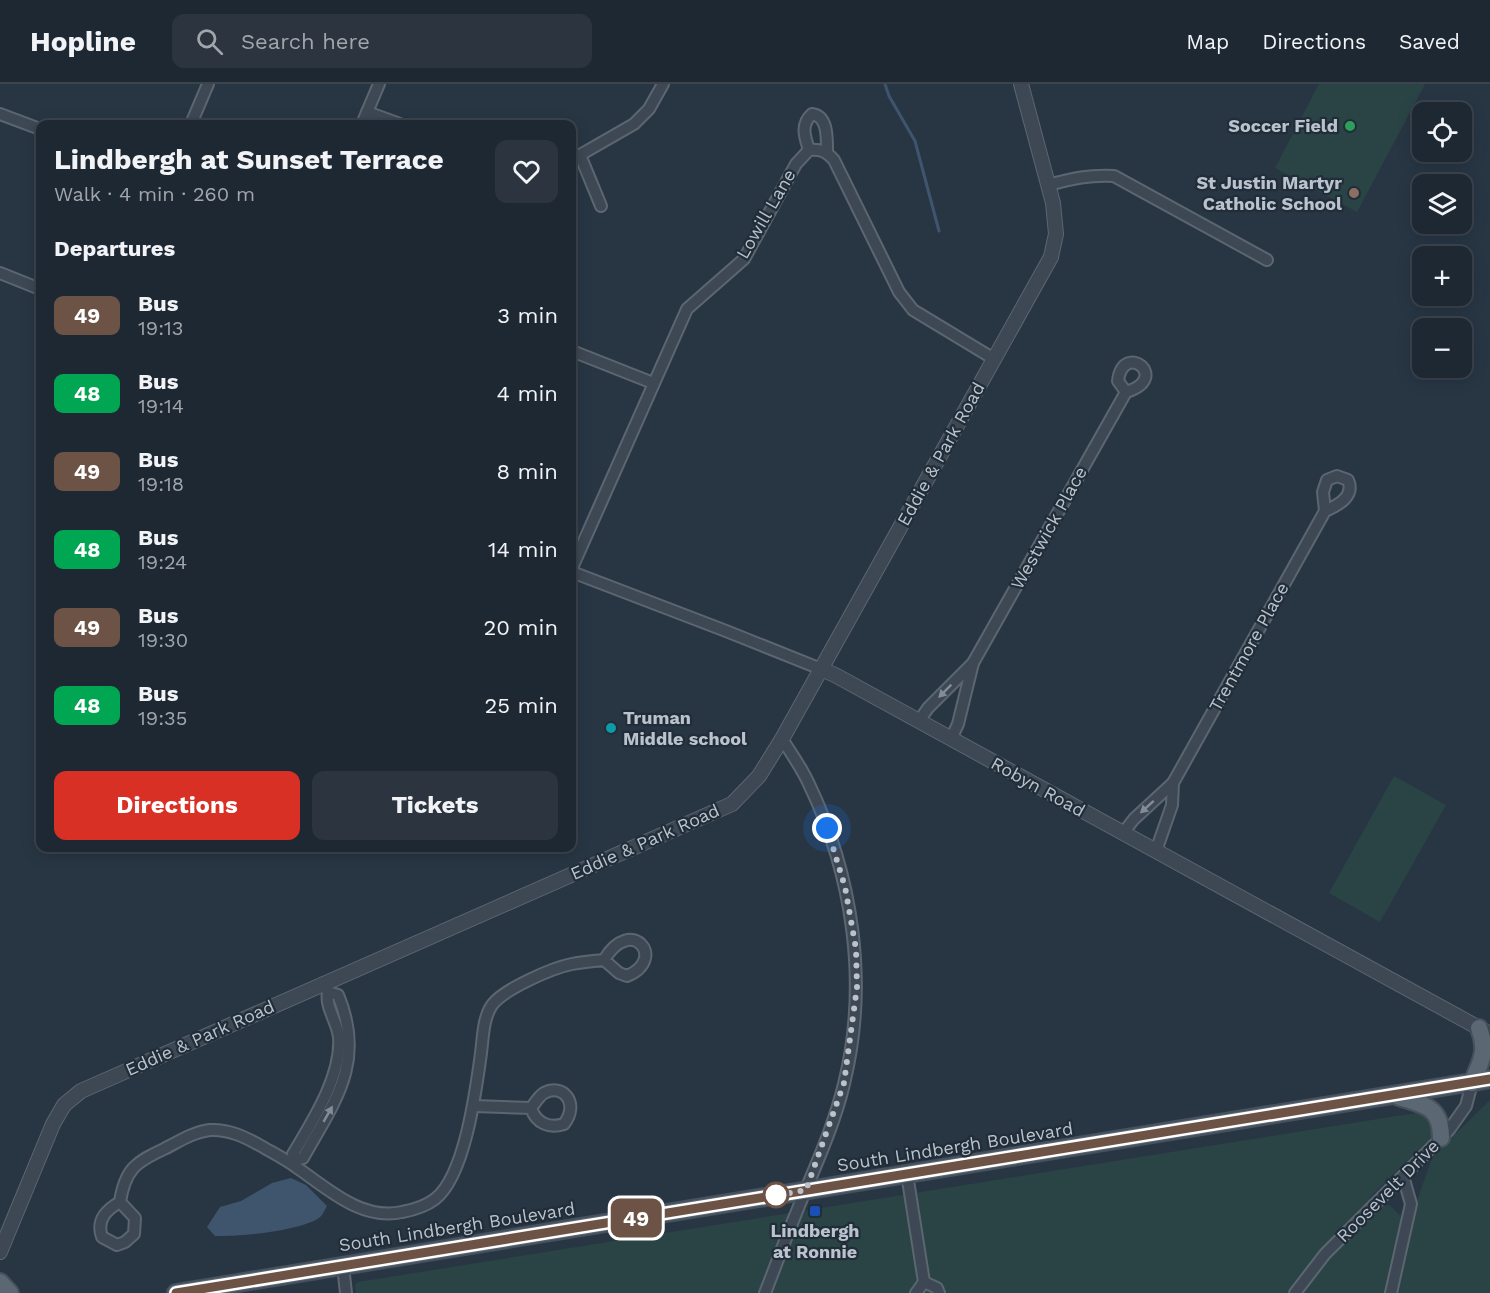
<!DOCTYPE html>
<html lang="en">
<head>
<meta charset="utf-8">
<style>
  body { margin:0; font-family:"Work Sans",sans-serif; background:#2b343f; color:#f1f3f6; height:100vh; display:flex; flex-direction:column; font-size:22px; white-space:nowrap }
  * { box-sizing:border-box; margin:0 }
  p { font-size:20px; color:#a1a6ac }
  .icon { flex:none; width:33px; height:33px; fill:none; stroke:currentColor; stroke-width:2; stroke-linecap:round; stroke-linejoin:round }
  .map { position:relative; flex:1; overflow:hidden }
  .panel { position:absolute; left:36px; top:36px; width:540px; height:732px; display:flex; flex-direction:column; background:#1e2833; border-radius:12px; box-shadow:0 3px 15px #0003,0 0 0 2px #3c444e }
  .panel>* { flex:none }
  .badge { padding:0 12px; border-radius:9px; font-size:21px; line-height:39px }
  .fabs { position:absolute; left:1412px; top:18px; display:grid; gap:12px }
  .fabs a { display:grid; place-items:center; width:60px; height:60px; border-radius:12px; background:#1e2833; box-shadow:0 3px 15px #0003,0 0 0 2px #3c444e; font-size:30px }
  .you { position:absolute; width:30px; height:30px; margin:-15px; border:4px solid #fff; border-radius:50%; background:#1a73e8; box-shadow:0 0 0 9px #1a73e833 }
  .map>.badge { position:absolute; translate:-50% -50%; box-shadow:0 0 0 3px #fff }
  h2 { padding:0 18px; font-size:22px; line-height:54px }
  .round { display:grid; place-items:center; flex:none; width:63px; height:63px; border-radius:12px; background:#2b343f }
  .overview { display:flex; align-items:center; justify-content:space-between; height:102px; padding:0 18px }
  h1 { font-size:28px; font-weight:700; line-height:45px }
  .cta { display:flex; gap:12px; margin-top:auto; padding:12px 18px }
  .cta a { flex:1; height:69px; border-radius:12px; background:#d93025; color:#fff; font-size:24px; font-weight:700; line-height:69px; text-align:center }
  .cta a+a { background:#2b343f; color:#f1f3f6 }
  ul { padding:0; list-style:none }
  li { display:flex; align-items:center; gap:18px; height:78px; padding:0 18px }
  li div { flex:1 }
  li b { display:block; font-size:22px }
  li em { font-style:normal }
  li .badge { min-width:66px; font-weight:700; text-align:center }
  header { display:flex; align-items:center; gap:36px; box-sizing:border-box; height:84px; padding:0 30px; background:#1e2833; border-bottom:2px solid #3c444e }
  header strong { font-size:28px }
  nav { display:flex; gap:33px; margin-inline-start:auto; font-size:21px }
  .search { width:420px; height:54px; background:#2b343f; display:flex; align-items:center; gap:15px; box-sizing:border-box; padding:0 21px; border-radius:12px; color:#a1a6ac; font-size:22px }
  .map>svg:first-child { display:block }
  .green { fill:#2a4445 }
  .water { fill:#3e556d }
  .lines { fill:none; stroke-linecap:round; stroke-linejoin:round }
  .stream { stroke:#3e556d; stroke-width:3 }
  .minor-casing { stroke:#5b6671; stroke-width:14 }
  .tertiary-casing { stroke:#5b6671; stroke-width:16 }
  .primary-casing { stroke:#46515d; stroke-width:20 }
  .minor { stroke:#3d4854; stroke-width:10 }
  .tertiary { stroke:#3d4854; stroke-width:14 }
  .primary { stroke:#5b6773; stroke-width:16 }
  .oneway { fill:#828c97 }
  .line-casing { stroke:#fff; stroke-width:14 }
  .line { stroke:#6c5345; stroke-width:9 }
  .walk { stroke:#bac3cd; stroke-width:6; stroke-dasharray:0 10.8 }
  .leisure-dot { fill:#2e9e5b; stroke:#212d39; stroke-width:2 }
  .education-dot { fill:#8d6e63; stroke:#212d39; stroke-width:2 }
  .culture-dot { fill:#0f9aa8; stroke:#212d39; stroke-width:2 }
  .stop-dot { fill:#fff; stroke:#6c5345; stroke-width:3 }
  .transit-dot { fill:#1a4fb4; stroke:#212d39; stroke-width:2 }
  .labels { text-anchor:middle; stroke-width:4.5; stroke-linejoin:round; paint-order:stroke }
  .poi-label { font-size:18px; font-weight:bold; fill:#bac3cd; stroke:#212d39; text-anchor:end }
  .street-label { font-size:18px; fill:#bac3cd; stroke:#212d39 }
</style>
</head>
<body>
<header>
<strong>Hopline</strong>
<div class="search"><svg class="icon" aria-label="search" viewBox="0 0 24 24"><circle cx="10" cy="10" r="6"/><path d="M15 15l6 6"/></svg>Search here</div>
<nav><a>Map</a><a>Directions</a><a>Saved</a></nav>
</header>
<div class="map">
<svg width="1490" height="1209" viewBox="0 0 1490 1209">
  <rect width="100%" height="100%" fill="#283644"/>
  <g class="green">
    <polygon points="1319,0 1425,0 1357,128 1275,84"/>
    <polygon points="1394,692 1446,721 1380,838 1329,809"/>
    <path d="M1490,1016v193h-1134l-1,-8 3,-3 1064,-170h5l9,21 -67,65 8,9c16,-5 13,0 23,8 3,2 8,2 11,3l20,-57 5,-8z"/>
  </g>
  <path class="water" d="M291,1094l15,7 21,21c-2,4 -5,10 -8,12 -20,13 -80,19 -104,18l-8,-9 13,-20 21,-6 31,-18z"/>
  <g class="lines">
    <polyline class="stream" points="885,0 889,12 915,57 939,147"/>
    <defs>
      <g id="minor">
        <polyline points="367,28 400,40"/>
        <polyline points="0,30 40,45"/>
        <polyline points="191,40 208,0"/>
        <polyline points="362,40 379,0"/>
        <path d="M809,66c-4,-13 -9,-25 3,-36 16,2 15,24 15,38"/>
        <polyline points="580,71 601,122"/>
        <polyline points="572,73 580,71 634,40 649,25 663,0"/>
        <path d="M1049,101c24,-7 40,-10 65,-9l153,84"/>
        <polyline points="0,189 40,205"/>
        <polyline points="572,267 653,299"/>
        <path d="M572,484l115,-259 57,-50 52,-95 13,-14c12,-1 17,1 25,10l65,132 14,18 81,49"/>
        <polyline points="572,488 726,547 821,585"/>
        <polyline points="919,637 928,624 973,579"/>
        <path d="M951,655l7,-15 15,-61 153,-271c46,-14 -3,-52 -8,-11l8,11"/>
        <path d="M1123,749l11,-14 39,-36 152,-272c14,-6 30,-15 23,-31l-11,-4 -10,4 -4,12 2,19"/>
        <polyline points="1156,767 1172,721 1173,699"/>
        <path d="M474,1022l57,2c5,15 18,21 33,16 16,-21 -1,-41 -20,-31 -5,3 -9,10 -13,15"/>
        <path d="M296,1076l-3,-6c19,-32 49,-78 46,-117 -2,-16 -14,-30 -11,-45"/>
        <path d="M293,1080l3,-4 7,-2c32,-57 63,-96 35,-163l-10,-3 -4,-9"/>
        <polyline points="907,1090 924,1198"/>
        <path d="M120,1118c-14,8 -24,18 -18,35l15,8 8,-3 9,-8 1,-16 -15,-16c5,-33 16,-40 44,-53 14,-7 29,-17 46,-19 19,-1 35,7 51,16 12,7 24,13 35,21 31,21 65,54 106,45 11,-2 24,-6 33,-13 30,-23 41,-109 46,-146 2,-15 2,-35 11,-48 12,-16 60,-37 80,-41 10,-2 21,-3 32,-4l15,13 8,3c41,-17 4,-62 -23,-16"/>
        <polyline points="343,1182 346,1209"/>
        <polyline points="924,1198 937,1204 939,1209"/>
        <path d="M765,1209c10,-25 19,-51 30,-77 17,-43 38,-86 49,-132 25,-101 9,-209 -36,-302 -7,-15 -17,-29 -26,-43"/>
        <polyline points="916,1209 924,1198"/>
        <polyline points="1295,1209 1325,1170 1449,1046 1466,1022 1472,999"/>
        <polyline points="1391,1209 1411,1120 1403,1092"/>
      </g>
      <g id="tertiary">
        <polyline points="821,585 835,591 1490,950"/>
        <polyline points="0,1168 53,1040 64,1021 81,1007 732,720 759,692 782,655 1051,173 1056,150 1053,119 1021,0"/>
      </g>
      <g id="primary">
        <path d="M1472,999c9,-22 16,-31 7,-55"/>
        <path d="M1397,1012c27,10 44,9 44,42"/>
        <polyline points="0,1198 10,1209"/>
        <polyline points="176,1209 1490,995"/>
      </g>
    </defs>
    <use href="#minor" class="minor-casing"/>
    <use href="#tertiary" class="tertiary-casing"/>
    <use href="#primary" class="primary-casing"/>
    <use href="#minor" class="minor"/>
    <use href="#tertiary" class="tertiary"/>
    <use href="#primary" class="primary"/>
  </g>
  <defs><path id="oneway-solid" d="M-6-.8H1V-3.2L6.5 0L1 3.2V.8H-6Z" transform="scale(1.5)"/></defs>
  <g class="oneway">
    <use href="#oneway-solid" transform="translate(945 607) rotate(135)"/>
    <use href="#oneway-solid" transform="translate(1147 723) rotate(138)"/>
    <use href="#oneway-solid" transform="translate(328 1030) rotate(-60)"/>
  </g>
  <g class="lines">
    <defs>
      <polyline id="line" points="176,1209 1490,995"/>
    </defs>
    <use href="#line" class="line-casing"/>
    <use href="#line" class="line"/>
    <polyline class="walk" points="776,1111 767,1113 806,1106 844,999 857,903 856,865 845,803 827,744"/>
  </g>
  <circle class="leisure-dot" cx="1350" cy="42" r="6"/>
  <circle class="education-dot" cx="1354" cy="109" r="6"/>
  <circle class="culture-dot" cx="611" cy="644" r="6"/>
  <circle class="stop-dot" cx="776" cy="1111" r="12"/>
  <rect class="transit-dot" x="809" y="1121" width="12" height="12" rx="3"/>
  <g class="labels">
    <g class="poi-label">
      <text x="1338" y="48">Soccer Field</text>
      <text x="1342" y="105">St Justin Martyr<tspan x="1342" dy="21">Catholic School</tspan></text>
      <text x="623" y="640" text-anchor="start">Truman<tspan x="623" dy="21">Middle school</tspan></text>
      <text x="815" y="1153" text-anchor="middle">Lindbergh<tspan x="815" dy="21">at Ronnie</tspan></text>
    </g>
    <g class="street-label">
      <text transform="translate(766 130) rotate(-60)" y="6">Lowill Lane</text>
      <text transform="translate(941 370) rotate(-61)" y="6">Eddie &amp; Park Road</text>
      <text transform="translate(1049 444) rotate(-61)" y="6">Westwick Place</text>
      <text transform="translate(1249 563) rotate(-61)" y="6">Trentmore Place</text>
      <text transform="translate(1038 703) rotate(29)" y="6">Robyn Road</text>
      <text transform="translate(645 758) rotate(-24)" y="6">Eddie &amp; Park Road</text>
      <text transform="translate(200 954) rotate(-24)" y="6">Eddie &amp; Park Road</text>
      <text transform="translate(955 1063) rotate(-9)" y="6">South Lindbergh Boulevard</text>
      <text transform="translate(1388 1107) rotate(-45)" y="6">Roosevelt Drive</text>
      <text transform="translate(457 1143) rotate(-9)" y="6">South Lindbergh Boulevard</text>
    </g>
  </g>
</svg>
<div class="fabs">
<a><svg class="icon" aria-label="locate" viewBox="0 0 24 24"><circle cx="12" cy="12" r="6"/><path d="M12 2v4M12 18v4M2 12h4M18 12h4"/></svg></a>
<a><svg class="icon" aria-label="layers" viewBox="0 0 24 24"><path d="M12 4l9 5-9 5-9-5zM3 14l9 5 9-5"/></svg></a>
<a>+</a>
<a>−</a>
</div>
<div class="you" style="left:827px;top:744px"></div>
<b class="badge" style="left:636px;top:1134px;background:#6c5345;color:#fff">49</b>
<section class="panel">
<div class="overview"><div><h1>Lindbergh at Sunset Terrace</h1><p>Walk · 4 min · 260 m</p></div><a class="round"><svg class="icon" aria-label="heart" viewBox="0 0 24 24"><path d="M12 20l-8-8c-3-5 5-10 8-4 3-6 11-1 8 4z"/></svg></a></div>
<h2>Departures</h2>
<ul>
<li><span class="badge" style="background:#6c5345;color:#fff">49</span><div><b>Bus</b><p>19:13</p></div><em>3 min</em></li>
<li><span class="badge" style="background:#00a651;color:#fff">48</span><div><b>Bus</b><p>19:14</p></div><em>4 min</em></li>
<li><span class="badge" style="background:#6c5345;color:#fff">49</span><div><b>Bus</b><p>19:18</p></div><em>8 min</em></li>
<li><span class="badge" style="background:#00a651;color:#fff">48</span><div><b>Bus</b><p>19:24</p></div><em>14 min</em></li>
<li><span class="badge" style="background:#6c5345;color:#fff">49</span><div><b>Bus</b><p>19:30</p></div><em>20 min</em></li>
<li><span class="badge" style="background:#00a651;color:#fff">48</span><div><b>Bus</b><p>19:35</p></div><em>25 min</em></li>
</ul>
<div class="cta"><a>Directions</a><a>Tickets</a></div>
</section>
</div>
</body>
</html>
